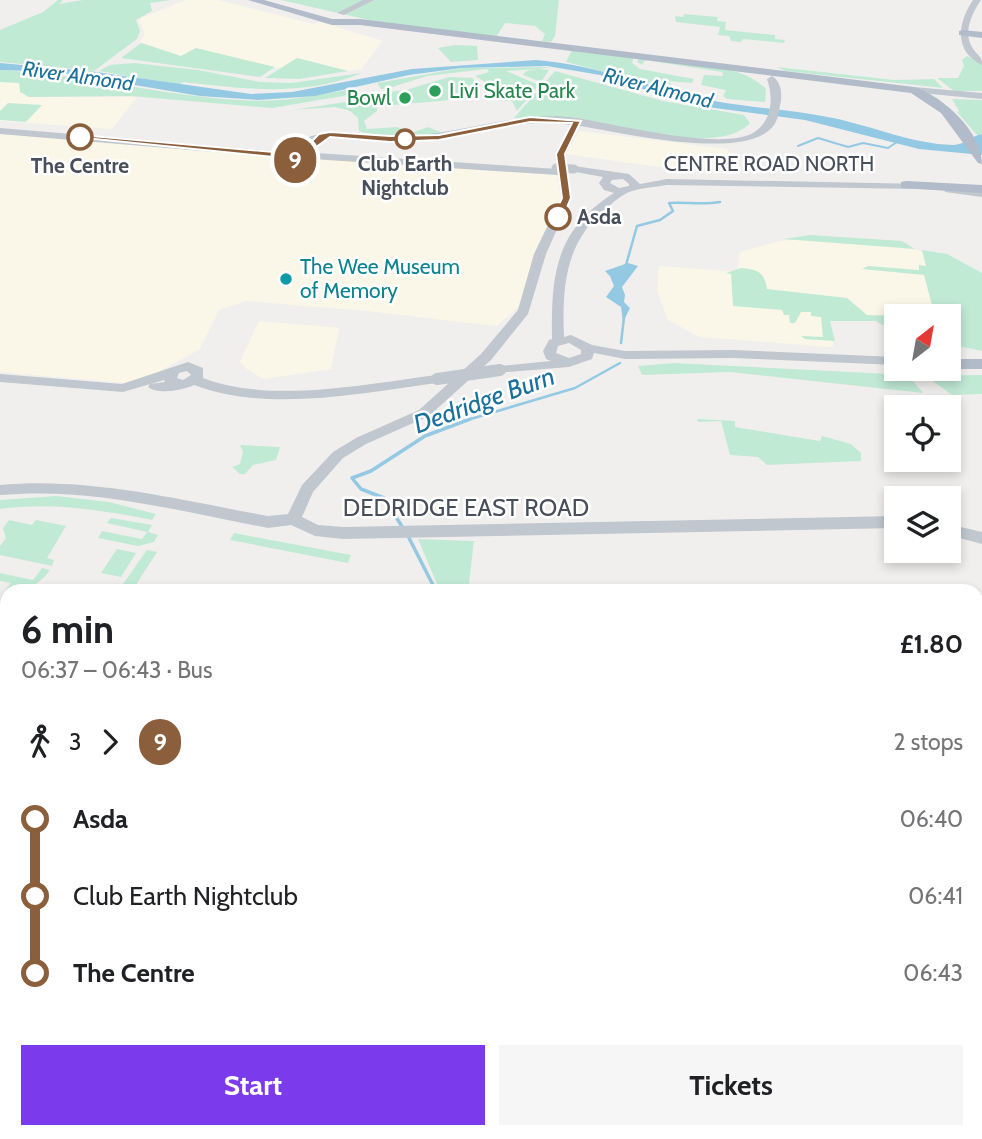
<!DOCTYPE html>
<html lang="en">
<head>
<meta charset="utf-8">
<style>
  body { margin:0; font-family:Cabin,sans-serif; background:#f6f6f6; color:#202124; height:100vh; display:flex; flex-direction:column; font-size:26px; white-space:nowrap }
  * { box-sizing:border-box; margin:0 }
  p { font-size:23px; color:#757577 }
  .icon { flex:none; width:38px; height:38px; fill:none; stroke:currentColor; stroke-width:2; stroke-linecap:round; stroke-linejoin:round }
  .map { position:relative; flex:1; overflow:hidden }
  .side { position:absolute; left:0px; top:584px; width:984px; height:555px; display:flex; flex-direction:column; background:#fff; border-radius:21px 21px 0 0; box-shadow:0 4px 10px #0003 }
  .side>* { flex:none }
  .badge { padding:0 14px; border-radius:23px; font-size:24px; line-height:46px }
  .needle { width:46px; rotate:31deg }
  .fabs { position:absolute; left:884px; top:304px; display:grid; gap:14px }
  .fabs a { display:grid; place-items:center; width:77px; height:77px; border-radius:0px; background:#fff; box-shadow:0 4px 10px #0003; font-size:35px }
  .map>.badge { position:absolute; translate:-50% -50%; box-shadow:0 0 0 4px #fff }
  .legs { display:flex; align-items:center; gap:10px; height:77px; padding:0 21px; font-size:23px }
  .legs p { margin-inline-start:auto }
  .overview { display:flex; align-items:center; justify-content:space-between; height:119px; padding:0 21px }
  h1 { font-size:38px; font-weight:700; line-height:52px }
  .primary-button { display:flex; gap:14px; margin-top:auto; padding:14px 21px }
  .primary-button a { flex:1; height:80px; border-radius:0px; background:#7c3aed; color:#fff; font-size:28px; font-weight:700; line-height:80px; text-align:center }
  .primary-button a+a { background:#f6f6f6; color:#202124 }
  ul { padding:0 21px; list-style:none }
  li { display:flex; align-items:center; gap:24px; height:77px; font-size:26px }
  li i { display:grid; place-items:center; width:10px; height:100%; margin:0 9px; background:currentColor }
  li i::after { content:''; width:18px; height:18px; margin:-9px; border:5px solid; border-radius:50%; background:#fff }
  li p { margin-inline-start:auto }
  li:first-child i { background:linear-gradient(#0000 50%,currentColor 0) }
  li:last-child i { background:linear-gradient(currentColor 50%,#0000 0) }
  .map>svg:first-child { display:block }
  .commercial { fill:#faf7e9 }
  .green { fill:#c1ead5 }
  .water { fill:#93c9e2 }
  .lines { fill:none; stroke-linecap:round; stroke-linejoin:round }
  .stream-far2 { stroke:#93c9e2; stroke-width:2 }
  .stream-far1 { stroke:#93c9e2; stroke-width:2.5 }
  .stream { stroke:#93c9e2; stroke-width:3.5 }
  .minor { fill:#c0c7cf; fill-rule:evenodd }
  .major { fill:#b1bbca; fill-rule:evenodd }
  .minor-bridge-far1 { stroke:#c0c7cf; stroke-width:9 }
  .minor-bridge { stroke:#c0c7cf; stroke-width:12 }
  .line-1 { fill:#8b5e3c; stroke:#fff; stroke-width:2 }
  .leisure-dot { fill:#2e9e5b; stroke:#fff; stroke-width:2.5 }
  .stop-1-dot { fill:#fff; stroke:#8b5e3c; stroke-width:3.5 }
  .culture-dot { fill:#0f9aa8; stroke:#fff; stroke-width:2.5 }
  .labels { text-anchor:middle; stroke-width:5; stroke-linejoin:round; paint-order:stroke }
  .far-water-label { font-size:21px; font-style:italic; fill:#1b719a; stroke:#fff }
  .far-leisure-label { font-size:21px; fill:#27864d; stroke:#fff; text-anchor:start }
  .far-stop-label { font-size:21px; font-weight:bold; fill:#484f5a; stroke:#fff }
  .far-street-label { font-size:21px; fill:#484f5a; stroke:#fff }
  .far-culture-label { font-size:21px; fill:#0d838f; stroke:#fff; text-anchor:start }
  .street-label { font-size:24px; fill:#484f5a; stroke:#fff }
  .water-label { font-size:26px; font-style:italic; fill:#1b719a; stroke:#fff }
</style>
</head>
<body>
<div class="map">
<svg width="982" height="1139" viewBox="0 0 982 1139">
  <rect width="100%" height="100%" fill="#f1efee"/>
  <g class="commercial">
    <polygon points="186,0 218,0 313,24 320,22 383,41 361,69 348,71 298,58 281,68 267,68 196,48 181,56 140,42 145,34 139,21 141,18"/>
    <polygon points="0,82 19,83 29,97 137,97 112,129 0,121"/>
    <polygon points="579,131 727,149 741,168 682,170 566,154"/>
    <polygon points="0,134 561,175 562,198 541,239 518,307 497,326 368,311 246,301 219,310 200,349 147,378 125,383 0,372"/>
    <polygon points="814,238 899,246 929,253 948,317 896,317 896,320 829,312 833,347 700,337 668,320 657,290 659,266 737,272 740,252 780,241"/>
    <polygon points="259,321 339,328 331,369 264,379 248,370 240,362"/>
  </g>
  <g class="green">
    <polygon points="58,0 63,0 59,4 83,0 171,0 150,3 152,11 136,20 140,31 137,39 94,71 0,62 0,30 43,12"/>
    <polygon points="281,0 559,0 555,36 551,42 542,41 545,34 535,26 505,23 496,37 373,21"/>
    <polygon points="684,14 718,17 717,21 726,22 725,30 775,35 775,39 785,40 784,43 743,39 741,42 731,41 729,36 718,35 720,27 676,22 675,16 683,17"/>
    <polygon points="141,43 181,56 196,48 275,67 260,77 121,58"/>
    <polygon points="455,45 477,46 478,60 451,62 438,48"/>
    <polygon points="572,50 634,56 632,63 640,69 694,79 692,83 668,81 673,87 667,88 566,62"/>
    <polygon points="967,56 982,64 982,91 954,91 937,78 958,78 964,66 962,60"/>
    <path d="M639,57c36,5 102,5 127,32l-1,13 -38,-3 -4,-3 3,-6 -25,-5 3,-10 19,1 -1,-4 -77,-12 -3,5 -5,-3z"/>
    <polygon points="297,58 348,71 299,79 265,78"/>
    <path d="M134,63l64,7 62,12 31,1 71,-10c-59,24 -118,16 -179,9l-4,3 -80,-14 11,-6z"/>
    <path d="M551,67l-12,2 10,1 -8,12 -18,-7 3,-4 12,-2 -32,2 33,14 -22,26 -5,-10c-17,2 -23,-7 -27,-19l-10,-6 14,-4 -2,-3 -60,7 -41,13h-5l-4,-6 85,-15z"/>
    <polygon points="777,67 894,80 934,79 943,88 786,71"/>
    <path d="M0,70c81,4 158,25 239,30 39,3 78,-4 116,-12v6l-83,14 -141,-12 -102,1 -9,-5 -1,-9 -19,-1z"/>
    <path d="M555,71l108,30 81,14 6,8c-33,35 -133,0 -177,-5 -20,-2 -41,4 -59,0z"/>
    <polygon points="449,77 473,78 475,83 465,88 474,98 382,106 382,93 406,90"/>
    <path d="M378,97l-1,14 -13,10 3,8 30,-2 14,6 17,-6 15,6c-27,3 -59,7 -84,-2l-1,-13 -8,-7 -15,-4 -42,3z"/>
    <polygon points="952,99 982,100 982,134 977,135 957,112 959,111"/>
    <polygon points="8,103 42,105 26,122 0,120 0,111"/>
    <polygon points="810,235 902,241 915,249 783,239"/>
    <polygon points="922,250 947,254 982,273 982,351 949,344 948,317 930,314 934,313 924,275 862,269 868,266 919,270 919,265 926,266"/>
    <path d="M741,268c17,2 23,3 26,21l80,9 20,17 61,2h-32v3h-5v3l-9,2 -6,-4h-46l5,20 -30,-2 -4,-3 22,1 -2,-20 -10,-1v-4h-10l-6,11h-5l-1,-8h-5l-2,-5 -49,-4 -2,-32 -5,-1z"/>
    <polygon points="674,363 908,375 923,393 730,372 642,375 638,366"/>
    <polygon points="982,375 982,394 952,395 926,376"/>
    <polygon points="697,419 735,421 735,427 820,441 822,436 851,444 861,453 861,461 767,465 758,457 730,455 721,421 698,422"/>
    <polygon points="240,445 280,447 276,460 253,465 245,474 240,474 232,467 240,464 243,452"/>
    <path d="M56,496l53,6 47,12 -4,6c-50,-10 -101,-18 -152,-11v-9z"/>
    <polygon points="111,518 152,525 148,532 158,535 154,542 138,546 98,538 102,531 142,539 147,532 107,523"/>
    <polygon points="9,520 32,525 36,520 66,526 47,558 54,560 52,566 0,555 0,546 6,538 3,528"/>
    <polygon points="234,533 351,555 348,563 230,540"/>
    <polygon points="418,539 474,541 469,583 478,591 440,591"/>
    <polygon points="117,549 136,553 121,577 101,573"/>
    <polygon points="147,550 157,552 132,591 118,591"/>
    <path d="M42,568l8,2c-11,16 -26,21 -45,21l6,-8 -11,-2v-8l33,7z"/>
    <polygon points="7,810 7,897 0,894 0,821"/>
    <polygon points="977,976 982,986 982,1139 930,1137 926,1132 976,1132"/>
    <polygon points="499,1132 844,1132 821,1139 499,1139"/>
  </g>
  <g class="water">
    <path d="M536,60c54,4 102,23 155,36 47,12 95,12 142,22 39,8 80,26 120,27 12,0 18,-9 29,-11v21l-63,-6 -114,-29 -113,-15 -92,-30 -53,-9 -86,2 -52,7 -94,21 -57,4 -58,-4 -143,-24 -57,-2v-7l89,8 162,23 41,-2 120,-23z"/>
    <polygon points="628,263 638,266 622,287 625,295 624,302 630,308 623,322 621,307 606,297 614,286 610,276 605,271"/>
    <polygon points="187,1132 277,1132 274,1139 182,1139"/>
  </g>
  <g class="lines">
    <polyline class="stream-far2" points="798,146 818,138 848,147 863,143 888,148 897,142"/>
    <g class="stream-far1">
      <path d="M626,265l11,-39 23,-6 13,-9 -4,-8c18,-1 33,2 51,-1"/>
      <polyline points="621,343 624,317"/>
      <polyline points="464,421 575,388 620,363"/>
    </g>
    <g class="stream">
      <polyline points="403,528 384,498 361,489 352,478 371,471 425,436 470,419"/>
      <polyline points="407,534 434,587 449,592"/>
    </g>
    <g class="minor">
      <polygon points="363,0 374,0 344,15 337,13"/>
      <path d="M973,0h8c-10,15 -19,34 -7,50 5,7 8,6 8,15 -29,-14 -24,-43 -9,-65z"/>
      <path d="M772,76c9,5 11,19 8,29 -1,6 -2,15 -6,20 -27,38 -154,7 -195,1l-13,28 5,44 -25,56 -18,60 -37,46 -62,56 -63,28 -23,14 -30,34 -11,25 16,8 25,2 553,-11v12l-553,11 -28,-3 -24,-11 -23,3c-90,-17 -176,-41 -268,-33v-10c92,-8 178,15 268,31l20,-2 14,-29 31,-33 23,-14 63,-28 62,-56 37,-44 16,-56 27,-56 -3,-23 -246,-16 -18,4 -21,-6 -273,-23v-6l274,23 20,6 10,-2 9,-7 5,3 -2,2 242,16 -2,-15 14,-29 -18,-3 -42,3 -71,15 -49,2 -60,-5 -31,11 -5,-3c27,-20 62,-11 93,-9 64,3 127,-27 190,-18 38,6 140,32 174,16 21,-11 23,-35 16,-55z"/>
      <polygon points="914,87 982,93 982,99 911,92 911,88"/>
      <path d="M574,166l55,8 11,10 27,-5 257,5 1,2 -5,3 -253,-4c-12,2 -27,3 -38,7 -7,3 -16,10 -22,16 -42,33 -45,79 -43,129l7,-2 21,10 33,6 108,-1 163,7v8l-163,-7 -108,1 -31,-6 -2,6 -23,8 -74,6v-6l5,-1 51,-5 -5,-2 -3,-8 6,-11 3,-1c-1,-64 3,-109 62,-146l-10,-3 -5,-7 4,-6 -33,-6v-4zM623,179l6,5v2l-10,2 -9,-5 2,-3zM569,343l12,7v4l-12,4 -13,-5 2,-7z"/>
      <polygon points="949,187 982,191 982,197 945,192 944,190"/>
      <path d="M188,362l15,6v10c68,26 163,6 234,-3l7,4 -7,4c-77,10 -168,30 -243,2 -10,5 -36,10 -46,2l2,-3 15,-2 -1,-2 -41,12 -123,-10v-8l122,10zM187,371l4,4 -8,5 -6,-2 2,-5z"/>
      <polygon points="948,524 982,532 982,544 948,535"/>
    </g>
    <g class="major">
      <path d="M248,0h16l68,19h28l554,68c29,9 68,45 68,77l-4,-1 -37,-50 -30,-20 -551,-68h-28z"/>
      <polygon points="963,30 982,32 982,38 959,35 959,31"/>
      <polygon points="906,181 982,185 982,193 901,188 901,182"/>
      <rect x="948" y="359" width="34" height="10"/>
    </g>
    <polyline class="minor-bridge-far1" points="556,168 574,169"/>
    <polyline class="minor-bridge" points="437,379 500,370"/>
  </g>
  <polygon class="line-1" points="530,117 581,121 565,154 571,198 562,219 553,217 562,198 556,154 572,123 530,122 439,140 390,142 330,137 315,148 317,151 314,158 294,163 273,157 75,137 80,135 274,152 294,158 307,154 307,146 319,134 330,132 390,136 439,135"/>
  <g class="leisure-dot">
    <circle cx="435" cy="91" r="7"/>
    <circle cx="405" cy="98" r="7"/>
  </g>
  <g class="stop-1-dot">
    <circle cx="80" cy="137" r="12"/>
    <circle cx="405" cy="139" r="9"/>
    <circle cx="558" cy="217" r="12"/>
  </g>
  <circle class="culture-dot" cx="286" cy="279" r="7"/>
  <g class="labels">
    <g class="far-water-label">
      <text transform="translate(78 76) rotate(8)" y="7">River Almond</text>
      <text transform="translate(658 88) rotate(14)" y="7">River Almond</text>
    </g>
    <g class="far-leisure-label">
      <text x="449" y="98">Livi Skate Park</text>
      <text x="391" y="105" text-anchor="end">Bowl</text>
    </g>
    <g class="far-stop-label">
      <text x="405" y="171">Club Earth<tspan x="405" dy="24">Nightclub</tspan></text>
      <text x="80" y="173">The Centre</text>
      <text x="577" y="224" text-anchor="start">Asda</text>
    </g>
    <g class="far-street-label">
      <text x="769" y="171">CENTRE ROAD NORTH</text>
    </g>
    <g class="far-culture-label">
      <text x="300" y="274">The Wee Museum<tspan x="300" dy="24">of Memory</tspan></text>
    </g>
    <g class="street-label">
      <text x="466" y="516">DEDRIDGE EAST ROAD</text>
    </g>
    <g class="water-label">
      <text transform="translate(484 400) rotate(-20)" y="9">Dedridge Burn</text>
    </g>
  </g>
</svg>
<div class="fabs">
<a><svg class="needle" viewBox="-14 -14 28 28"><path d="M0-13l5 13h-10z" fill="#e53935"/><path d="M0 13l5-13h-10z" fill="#757577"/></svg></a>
<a><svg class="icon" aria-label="locate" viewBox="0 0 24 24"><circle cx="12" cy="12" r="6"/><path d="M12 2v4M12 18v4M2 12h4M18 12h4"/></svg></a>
<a><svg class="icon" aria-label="layers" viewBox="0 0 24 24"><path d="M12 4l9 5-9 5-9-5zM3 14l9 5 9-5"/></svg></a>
</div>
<b class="badge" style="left:295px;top:160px;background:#8b5e3c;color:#fff">9</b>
<section class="side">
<div class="overview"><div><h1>6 min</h1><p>06:37 – 06:43 · Bus</p></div><b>£1.80</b></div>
<div class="legs"><svg class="icon" aria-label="walk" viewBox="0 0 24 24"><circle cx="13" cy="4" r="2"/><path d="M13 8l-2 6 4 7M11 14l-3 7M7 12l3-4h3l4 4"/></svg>3<svg class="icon" aria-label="forward" viewBox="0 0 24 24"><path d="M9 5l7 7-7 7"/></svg><b class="badge" style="background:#8b5e3c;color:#fff">9</b><p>2 stops</p></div>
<ul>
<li><i style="color:#8b5e3c"></i><b>Asda</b><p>06:40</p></li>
<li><i style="color:#8b5e3c"></i><span>Club Earth Nightclub</span><p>06:41</p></li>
<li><i style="color:#8b5e3c"></i><b>The Centre</b><p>06:43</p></li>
</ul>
<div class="primary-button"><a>Start</a><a>Tickets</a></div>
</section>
</div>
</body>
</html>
